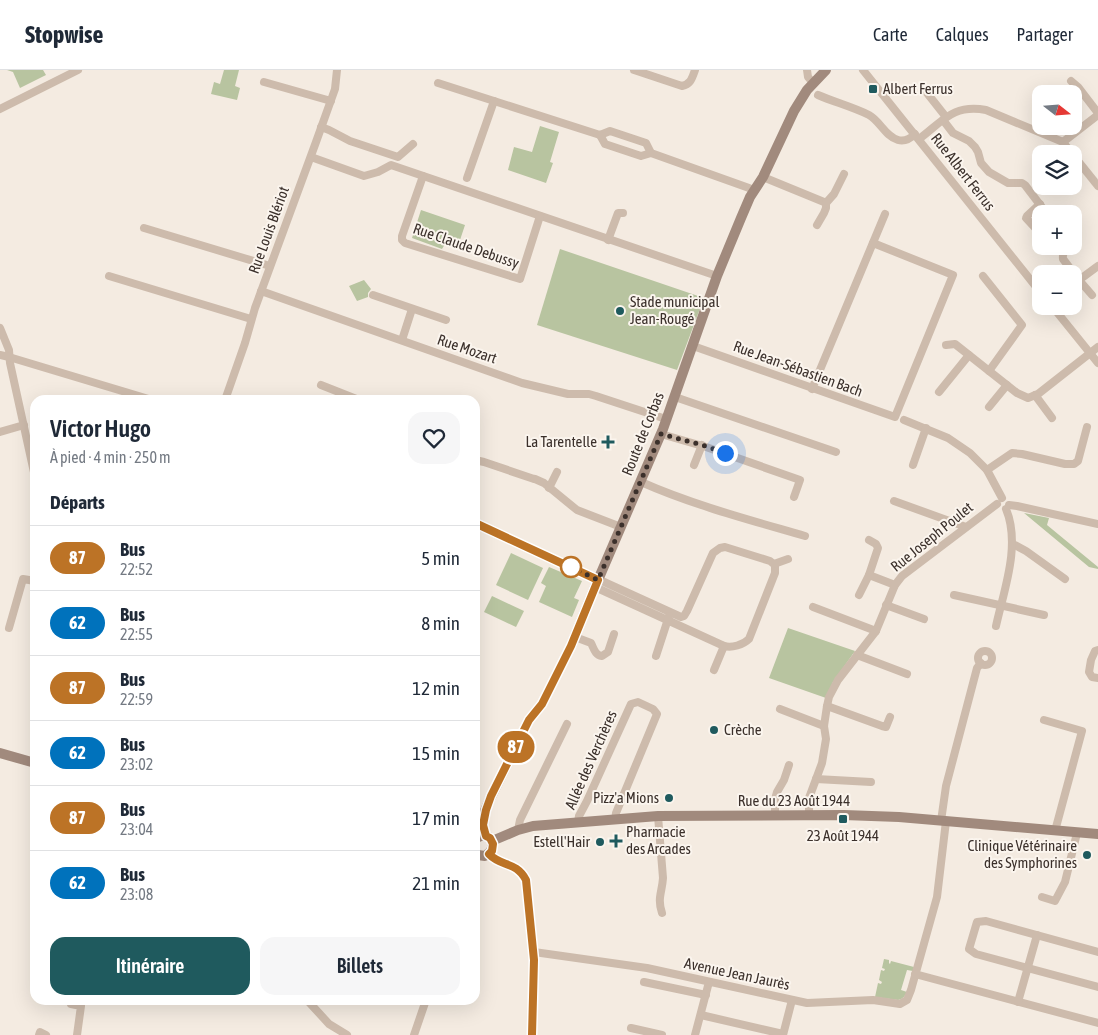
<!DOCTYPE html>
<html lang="fr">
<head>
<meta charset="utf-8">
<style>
  body { margin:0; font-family:"Asap Condensed",sans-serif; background:#f6f6f7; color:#1f2937; height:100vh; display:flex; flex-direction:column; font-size:19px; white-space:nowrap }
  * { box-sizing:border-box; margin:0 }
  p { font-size:16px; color:#747a83 }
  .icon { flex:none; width:28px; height:28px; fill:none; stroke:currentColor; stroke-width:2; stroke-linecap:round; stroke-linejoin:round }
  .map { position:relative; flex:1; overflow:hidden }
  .side { position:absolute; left:30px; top:325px; width:450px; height:610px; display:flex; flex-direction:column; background:#fff; border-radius:15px; box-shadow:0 5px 20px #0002 }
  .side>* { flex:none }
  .badge { padding:0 10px; border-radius:16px; font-size:18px; line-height:32px }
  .needle { width:32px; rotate:107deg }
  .tools { position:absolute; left:1032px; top:15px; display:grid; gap:10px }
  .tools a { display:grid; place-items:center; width:50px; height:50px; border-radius:10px; background:#fff; box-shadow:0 5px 20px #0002; font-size:25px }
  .you { position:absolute; width:25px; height:25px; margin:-12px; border:4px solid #fff; border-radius:50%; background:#1a73e8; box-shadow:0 0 0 8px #1a73e833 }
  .map>.badge { position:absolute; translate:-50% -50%; box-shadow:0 0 0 2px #fff }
  h2 { padding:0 20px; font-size:19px; line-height:45px }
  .round { display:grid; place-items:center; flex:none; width:52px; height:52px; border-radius:15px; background:#f6f6f7 }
  .overview { display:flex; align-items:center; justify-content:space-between; height:85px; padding:0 20px }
  h1 { font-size:24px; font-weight:600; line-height:38px }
  .primary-button { display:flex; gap:10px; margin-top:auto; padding:10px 20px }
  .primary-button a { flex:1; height:58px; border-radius:15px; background:#1f5a5e; color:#fff; font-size:20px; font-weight:600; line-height:58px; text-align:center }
  .primary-button a+a { background:#f6f6f7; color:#1f2937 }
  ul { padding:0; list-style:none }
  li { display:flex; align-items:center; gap:15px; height:65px; padding:0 20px; border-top:1px solid #e0e1e3 }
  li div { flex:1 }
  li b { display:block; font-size:19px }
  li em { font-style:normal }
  li .badge { min-width:55px; font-weight:700; text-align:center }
  header { display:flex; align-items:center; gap:30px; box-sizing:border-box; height:70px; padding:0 25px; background:#fff; border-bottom:1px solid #e0e1e3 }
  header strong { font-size:24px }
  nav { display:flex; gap:28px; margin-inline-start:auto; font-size:18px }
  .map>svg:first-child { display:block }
  .green { fill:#b8c4a0 }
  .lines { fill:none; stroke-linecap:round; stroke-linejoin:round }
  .street { stroke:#cdbbac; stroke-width:8 }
  .secondary { stroke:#a18a7d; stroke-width:10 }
  .line-casing { stroke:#fff; stroke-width:11 }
  .line { stroke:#bc7326; stroke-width:8 }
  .walk { stroke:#3b302b; stroke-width:5; stroke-dasharray:0 9 }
  .poi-dot { fill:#1f5a5e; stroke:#fbf5ee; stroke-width:2 }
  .stop-dot { fill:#fff; stroke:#bc7326; stroke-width:2.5 }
  .labels { text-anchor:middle; stroke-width:4; stroke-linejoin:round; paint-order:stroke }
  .poi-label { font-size:15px; fill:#3b302b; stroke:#fbf5ee; text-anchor:start }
  .street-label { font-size:15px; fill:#3b302b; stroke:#fbf5ee }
</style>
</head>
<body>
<header>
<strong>Stopwise</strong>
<nav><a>Carte</a><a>Calques</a><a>Partager</a></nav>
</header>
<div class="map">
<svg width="1098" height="965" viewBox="0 0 1098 965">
  <rect width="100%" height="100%" fill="#f4ebe1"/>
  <g class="green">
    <polygon points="7,0 43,0 46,5 20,18 13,2"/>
    <polygon points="224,0 239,0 235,16 240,18 237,30 211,24 214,12 220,14"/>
    <polygon points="540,56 559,62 550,92 553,93 546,113 508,100 514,77 532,82"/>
    <polygon points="421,140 465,155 457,179 445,174 442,179 412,168"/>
    <polygon points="560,179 704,228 677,300 537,255"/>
    <polygon points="364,210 371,219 368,223 368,227 357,231 349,216"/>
    <polygon points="1024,443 1049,448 1047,455 1098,497 1098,499 1089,497"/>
    <polygon points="511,483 543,498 528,530 496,515"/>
    <polygon points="549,497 582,511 574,528 579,530 572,547 539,532 546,516 541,513"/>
    <polygon points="492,526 524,541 516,557 484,542"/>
    <polygon points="788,558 855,581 833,612 826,628 769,608"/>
    <path d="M884,889l5,1v3l1,1 1,-3 23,6 -1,4 -6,-1 -6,20 6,2c-2,4 -4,7 -9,8l-23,-3 3,-14 3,1 1,-2 -3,-2 2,-10 3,1 1,-2 -3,-1z"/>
  </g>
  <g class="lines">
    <g class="street">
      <path d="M634,0l48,16c9,-2 10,-8 13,-16"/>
      <polyline points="807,0 808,7 813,13"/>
      <polyline points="863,0 1041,223"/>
      <polyline points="1071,11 1078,17 1098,43"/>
      <polyline points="264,12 331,31"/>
      <polyline points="438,13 600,65 610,61 646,73 651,83 749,118 754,121"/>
      <polyline points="927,23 946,47"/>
      <path d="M818,25c16,7 35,12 51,20 11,6 16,21 29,25 7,2 12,-1 17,-6"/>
      <polyline points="0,39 78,0"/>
      <polyline points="943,50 953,63 969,71 975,77 978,82 981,93 989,102 1008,113 1022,113 1025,115 1047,144"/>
      <polyline points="321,57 329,60 350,71 398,87 413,74"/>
      <polyline points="600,65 605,74 641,86 651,83"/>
      <path d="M919,69c24,-18 34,-35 67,-29l77,32 9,12"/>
      <polyline points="1063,72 1098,45"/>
      <polyline points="1074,86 1098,116"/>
      <polyline points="311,87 364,106 378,102 391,95 717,206"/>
      <polyline points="423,106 402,166 402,170 405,173 520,209 540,146"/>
      <polyline points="763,107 824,132 826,133 826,138 824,143 817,155"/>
      <polyline points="467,108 494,31"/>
      <polyline points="826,133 834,124 844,104"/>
      <polyline points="1040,134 1027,146 1026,148 1039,162 1041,163"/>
      <polyline points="144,158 270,196"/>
      <polyline points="608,170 618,143 623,143"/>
      <path d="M1070,176c-3,5 -8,5 -7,13l16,21 19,-14"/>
      <polyline points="109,206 251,249"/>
      <polyline points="983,206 1022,255 989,301"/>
      <polyline points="1079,210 1092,225"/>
      <polyline points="261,221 522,313 568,324 589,324 596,326 666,349"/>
      <polyline points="373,225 446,250"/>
      <polyline points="1052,236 1098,293"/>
      <polyline points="0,258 9,280 10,293 35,407"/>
      <polyline points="402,270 412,239"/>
      <polyline points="946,275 955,274 1017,323 1028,328 1038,324 1098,277"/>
      <polyline points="693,276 895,347 953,205 873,173"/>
      <polyline points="0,285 9,287 152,330"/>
      <polyline points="321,315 359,330"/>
      <polyline points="812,319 885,144"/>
      <polyline points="939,322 969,285"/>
      <polyline points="1035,325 1052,348"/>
      <polyline points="675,327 836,382"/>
      <polyline points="225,330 245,273 255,238 316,72 335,19 337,0"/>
      <polyline points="989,337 1007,315"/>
      <polyline points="904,350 948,368 970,383 987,400 1002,428"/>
      <polyline points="0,362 24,355"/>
      <polyline points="661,364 706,377 800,410 794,427"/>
      <polyline points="475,390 484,392 534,409"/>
      <polyline points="694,395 702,375"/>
      <polyline points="913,395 926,358"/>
      <polyline points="987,400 1012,383 1022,384 1065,394 1074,394 1078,391 1087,357"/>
      <polyline points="535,409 544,413 577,440 621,457"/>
      <path d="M641,412c52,23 109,38 164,54"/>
      <polyline points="549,418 557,402"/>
      <polyline points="894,431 966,457"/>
      <polyline points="1009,435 1017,436 1098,454"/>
      <path d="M475,453l206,94 3,-1 3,-5 26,-58 7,-5 5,-1 45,14 5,4v8l-26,66c-6,6 -17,9 -25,7l-129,-59"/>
      <polyline points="1013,474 1026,481 1065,509"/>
      <polyline points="774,494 788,489"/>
      <polyline points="869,505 895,515"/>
      <polyline points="859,525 869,505 878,478 876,474 869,470"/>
      <polyline points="954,525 1044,545"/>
      <polyline points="886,535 924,549"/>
      <polyline points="813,537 876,561"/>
      <path d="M996,556c8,-36 25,-81 10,-117"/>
      <polyline points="9,558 23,509 35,511"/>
      <path d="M575,567l16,6c3,6 4,12 11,13l6,-4 6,-18"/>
      <polyline points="1098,580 1095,581 1091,590 1089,602 1092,607 1098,608"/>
      <circle cx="985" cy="588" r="7"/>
      <polyline points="857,585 907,604"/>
      <polyline points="656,586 669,546"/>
      <polyline points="714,600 724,576"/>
      <polyline points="827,636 882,656 886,657 890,647"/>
      <polyline points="780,639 824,656"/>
      <polyline points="1044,650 1082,661 1055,761"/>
      <polyline points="816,709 871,712"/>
      <polyline points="775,745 775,729 777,722 784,710 789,695"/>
      <polyline points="809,745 809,728 822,693 826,669 824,656 827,636 829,627 838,610 876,561 895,515 902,506 997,434"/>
      <path d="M658,746l5,62c-1,15 -6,20 -1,35"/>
      <polyline points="941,751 946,716 977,598 981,593"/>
      <polyline points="578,752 579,746 587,731 631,634 638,632 653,639 657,644 616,743 615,750"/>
      <polyline points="518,760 520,750 567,654"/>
      <path d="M489,784c12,13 27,7 37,26l8,80 -2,75"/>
      <polyline points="1042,827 1055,831 1065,812 1077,763"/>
      <polyline points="534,882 647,898 807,933 873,930 900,934 907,930 911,920 937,827 946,751"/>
      <polyline points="1098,882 986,851 977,852 969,879 976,884 1098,917"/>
      <polyline points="915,904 1098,953"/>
      <polyline points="644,912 706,925"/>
      <polyline points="307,930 329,954 347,965"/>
      <polyline points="1018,932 1037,865"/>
      <polyline points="71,934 81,936 77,965"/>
      <polyline points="701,945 783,964"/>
      <polyline points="631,958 662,965"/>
      <polyline points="39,965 40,962 46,965"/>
      <polyline points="414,965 426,930"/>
      <polyline points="695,965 709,912"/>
      <polyline points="783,965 792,930"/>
    </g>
    <g class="secondary">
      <polyline points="0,683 35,693"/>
      <polyline points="475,763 491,727 529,650 542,634 571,576 595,517 663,359 717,206 741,148 750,127 763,107 794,41 807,20 826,0"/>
      <path d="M475,769c11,-8 21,-1 16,12l-6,5 -7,-1 -3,-3"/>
      <polyline points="492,771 518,760 533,756 658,746 844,745 899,747 1098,764"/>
    </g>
  </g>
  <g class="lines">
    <defs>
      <path id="line" d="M475,453l123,57 -27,66 -29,58 -13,16 -38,76 -5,14 -3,15 3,11 4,2 3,6 -1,7 -3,3c12,13 27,7 37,26l8,80 -2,75"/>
    </defs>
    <use href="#line" class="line-casing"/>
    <use href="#line" class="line"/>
    <polyline class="walk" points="571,497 598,510 661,364 702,375 725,383"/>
  </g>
  <g class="poi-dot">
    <rect x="868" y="14" width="10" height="10" rx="2.5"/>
    <circle cx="620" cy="241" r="5"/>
    <path d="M605.5 364.5h5v5h5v5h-5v5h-5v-5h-5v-5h5z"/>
    <circle cx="714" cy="660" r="5"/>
    <circle cx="669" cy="728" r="5"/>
    <rect x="838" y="744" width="10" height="10" rx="2.5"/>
    <path d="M613.5 763.5h5v5h5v5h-5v5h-5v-5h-5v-5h5z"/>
    <circle cx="600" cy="772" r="5"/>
    <circle cx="1087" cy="785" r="5"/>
  </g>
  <circle class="stop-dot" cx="571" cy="497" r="10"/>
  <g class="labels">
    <g class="poi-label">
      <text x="883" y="24">Albert Ferrus</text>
      <text x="630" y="237">Stade municipal<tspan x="630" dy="17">Jean-Rougé</tspan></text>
      <text x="597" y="377" text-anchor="end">La Tarentelle</text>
      <text x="724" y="665">Crèche</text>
      <text x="659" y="733" text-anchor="end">Pizz'a Mions</text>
      <text x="626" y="767">Pharmacie<tspan x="626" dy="17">des Arcades</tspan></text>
      <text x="843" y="771" text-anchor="middle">23 Août 1944</text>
      <text x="590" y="777" text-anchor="end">Estell'Hair</text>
      <text x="1077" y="781" text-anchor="end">Clinique Vétérinaire<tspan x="1077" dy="17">des Symphorines</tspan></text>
    </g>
    <g class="street-label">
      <text transform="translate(963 102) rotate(52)" y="5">Rue Albert Ferrus</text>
      <text transform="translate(269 160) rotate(-70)" y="5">Rue Louis Blériot</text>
      <text transform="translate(466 176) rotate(19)" y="5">Rue Claude Debussy</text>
      <text transform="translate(467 279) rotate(19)" y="5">Rue Mozart</text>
      <text transform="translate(798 299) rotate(20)" y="5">Rue Jean-Sébastien Bach</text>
      <text transform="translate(643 364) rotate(-68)" y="5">Route de Corbas</text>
      <text transform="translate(932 467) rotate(-39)" y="5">Rue Joseph Poulet</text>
      <text transform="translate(591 690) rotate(-66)" y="5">Allée des Verchères</text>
      <text x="794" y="736">Rue du 23 Août 1944</text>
      <text transform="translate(737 904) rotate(12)" y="5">Avenue Jean Jaurès</text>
    </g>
  </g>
</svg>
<div class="tools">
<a><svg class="needle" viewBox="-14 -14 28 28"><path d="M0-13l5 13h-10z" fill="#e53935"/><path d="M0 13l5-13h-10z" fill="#747a83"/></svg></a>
<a><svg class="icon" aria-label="layers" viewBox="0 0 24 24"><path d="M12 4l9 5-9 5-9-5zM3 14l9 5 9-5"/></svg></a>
<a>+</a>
<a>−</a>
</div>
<div class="you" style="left:725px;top:383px"></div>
<b class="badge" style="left:516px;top:677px;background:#bc7326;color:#fff">87</b>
<section class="side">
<div class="overview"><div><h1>Victor Hugo</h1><p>À pied · 4 min · 250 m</p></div><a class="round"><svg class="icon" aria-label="heart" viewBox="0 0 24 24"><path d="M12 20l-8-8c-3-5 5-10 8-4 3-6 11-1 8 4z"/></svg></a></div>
<h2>Départs</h2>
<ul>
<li><span class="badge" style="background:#bc7326;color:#fff">87</span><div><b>Bus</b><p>22:52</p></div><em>5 min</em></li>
<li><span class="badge" style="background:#0072bc;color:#fff">62</span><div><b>Bus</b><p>22:55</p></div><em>8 min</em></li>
<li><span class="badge" style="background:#bc7326;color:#fff">87</span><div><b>Bus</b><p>22:59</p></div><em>12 min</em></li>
<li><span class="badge" style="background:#0072bc;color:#fff">62</span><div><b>Bus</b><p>23:02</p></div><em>15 min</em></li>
<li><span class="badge" style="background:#bc7326;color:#fff">87</span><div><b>Bus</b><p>23:04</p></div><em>17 min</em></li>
<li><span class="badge" style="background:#0072bc;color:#fff">62</span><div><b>Bus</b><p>23:08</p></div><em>21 min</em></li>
</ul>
<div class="primary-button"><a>Itinéraire</a><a>Billets</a></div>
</section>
</div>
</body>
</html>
